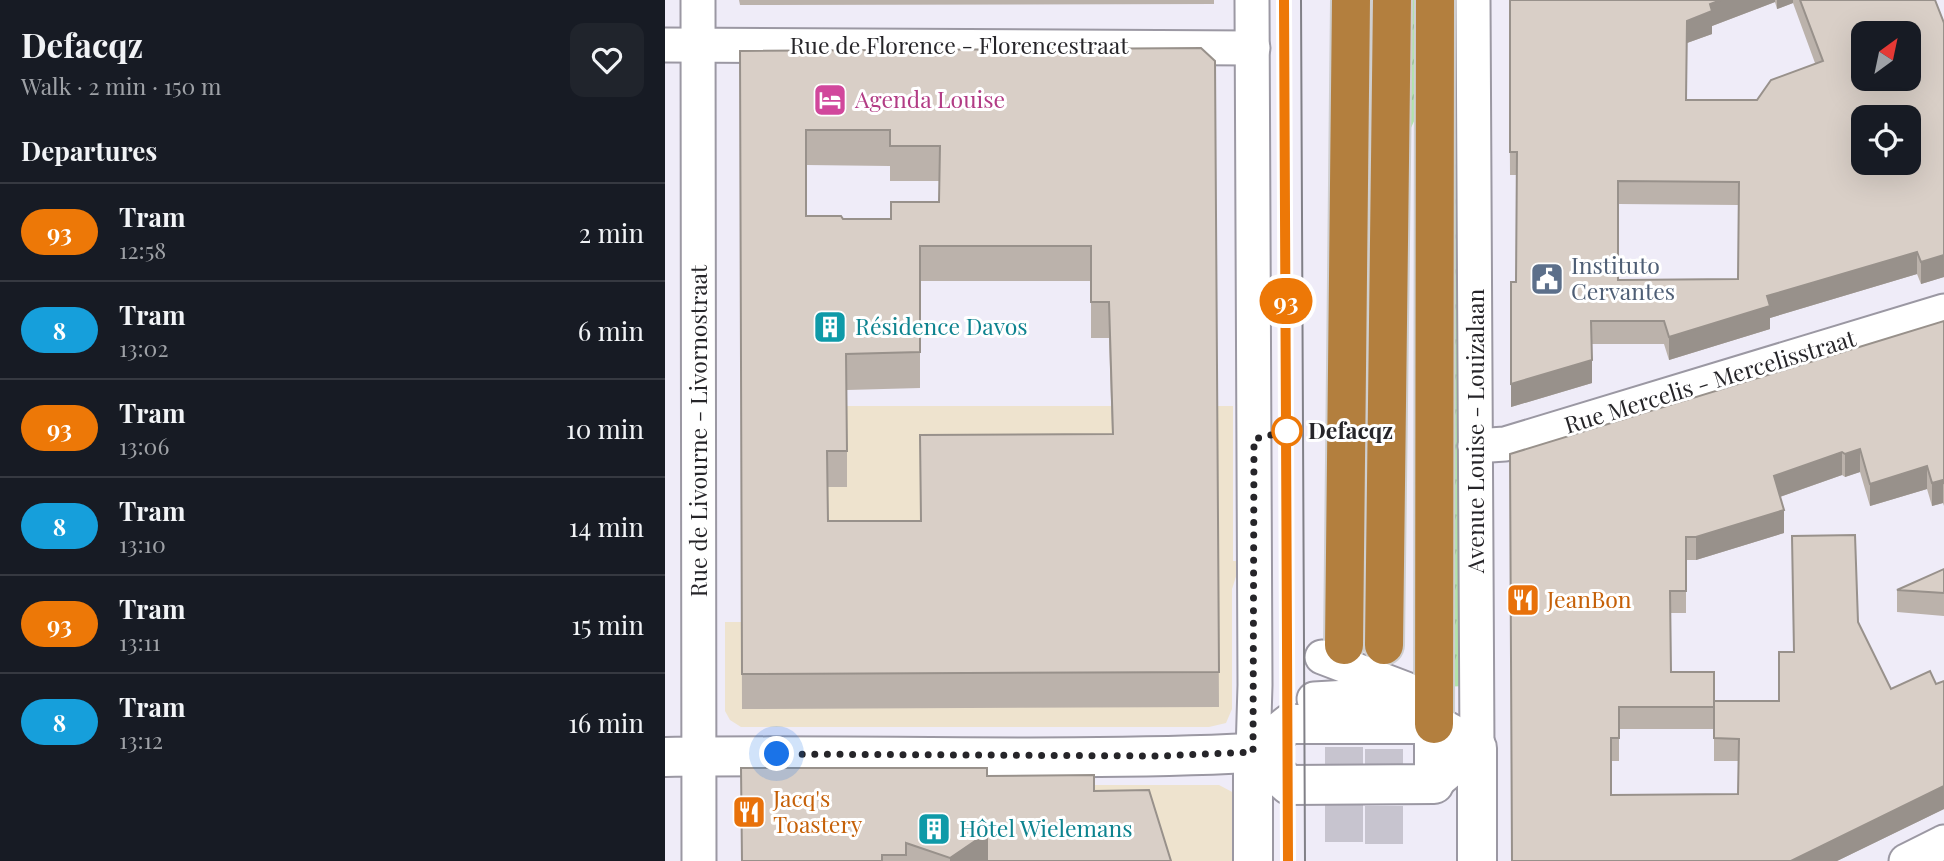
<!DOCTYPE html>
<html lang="en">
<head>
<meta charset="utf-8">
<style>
  body { margin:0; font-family:"Playfair Display",serif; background:#20242c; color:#f1f3f6; height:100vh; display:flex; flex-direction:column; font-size:26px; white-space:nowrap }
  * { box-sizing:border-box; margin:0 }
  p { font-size:23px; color:#9ea1a6 }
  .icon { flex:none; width:38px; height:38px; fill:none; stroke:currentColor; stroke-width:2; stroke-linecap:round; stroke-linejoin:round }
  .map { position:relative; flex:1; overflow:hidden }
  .panel { display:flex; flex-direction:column; background:#171b24; width:665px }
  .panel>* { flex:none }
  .badge { padding:0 14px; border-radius:23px; font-size:24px; line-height:46px }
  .needle { width:46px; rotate:33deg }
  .controls { position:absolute; left:1186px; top:21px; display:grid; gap:14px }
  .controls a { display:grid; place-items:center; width:70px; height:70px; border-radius:14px; background:#171b24; box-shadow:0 7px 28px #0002; font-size:35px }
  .you { position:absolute; width:35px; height:35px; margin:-18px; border:5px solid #fff; border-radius:50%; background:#1a73e8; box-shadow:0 0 0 10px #1a73e833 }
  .map>.badge { position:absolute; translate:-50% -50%; box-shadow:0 0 0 4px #fff }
  h2 { padding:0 21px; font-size:26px; line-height:63px }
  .round { display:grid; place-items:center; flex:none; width:74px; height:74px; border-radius:14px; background:#20242c }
  .head { display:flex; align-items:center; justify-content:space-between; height:119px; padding:0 21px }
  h1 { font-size:33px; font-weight:700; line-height:52px }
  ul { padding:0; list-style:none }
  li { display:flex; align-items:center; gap:21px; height:98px; padding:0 21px; border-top:2px solid #363941 }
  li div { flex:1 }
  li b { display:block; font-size:26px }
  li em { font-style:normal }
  li .badge { min-width:77px; font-weight:700; text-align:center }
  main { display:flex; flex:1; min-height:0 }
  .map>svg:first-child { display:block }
  .commercial { fill:#eee3ce }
  .grass { fill:url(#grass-tufts) }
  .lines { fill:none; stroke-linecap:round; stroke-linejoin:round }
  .highway-tunnel { stroke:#c7c4cf; stroke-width:38; stroke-dasharray:38 19; stroke-linecap:butt }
  .street-casing { stroke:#9b98a3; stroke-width:37 }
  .secondary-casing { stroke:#9b98a3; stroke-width:42 }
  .highway-casing { stroke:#cfcfd0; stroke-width:42 }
  .street { stroke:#fff; stroke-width:33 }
  .secondary { stroke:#fff; stroke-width:38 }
  .highway { stroke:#b37f3e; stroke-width:38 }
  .tram { stroke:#818087; stroke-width:2 }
  .wall { fill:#bbb2ab; fill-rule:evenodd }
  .shaded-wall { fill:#98918b }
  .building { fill:#d9cfc7; stroke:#98918b; stroke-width:2; fill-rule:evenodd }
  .line-casing { stroke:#fff; stroke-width:16 }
  .line { stroke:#ed7807; stroke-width:10 }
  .walk { stroke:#262529; stroke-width:7; stroke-dasharray:0 12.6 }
  .stop-dot { fill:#fff; stroke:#ed7807; stroke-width:3.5 }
  .labels { text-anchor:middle; stroke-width:6; stroke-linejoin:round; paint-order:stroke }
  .street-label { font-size:23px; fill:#262529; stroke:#fff }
  .hotel-label { font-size:23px; fill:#b23c85; stroke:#fff; text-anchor:start }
  .service-label { font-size:23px; fill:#4e5e75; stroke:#fff; text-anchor:start }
  .culture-label { font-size:23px; fill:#0d838f; stroke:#fff; text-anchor:start }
  .stop-label { font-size:23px; font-weight:bold; fill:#262529; stroke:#fff; text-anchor:start }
  .food-label { font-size:23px; fill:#c56008; stroke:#fff; text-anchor:start }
</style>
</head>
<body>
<main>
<section class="panel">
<div class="head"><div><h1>Defacqz</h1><p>Walk · 2 min · 150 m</p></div><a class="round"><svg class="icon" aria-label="heart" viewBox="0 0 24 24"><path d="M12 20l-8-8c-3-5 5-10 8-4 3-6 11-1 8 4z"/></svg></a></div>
<h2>Departures</h2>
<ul>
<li><span class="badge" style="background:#ed7807;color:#fff">93</span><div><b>Tram</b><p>12:58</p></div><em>2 min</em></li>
<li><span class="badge" style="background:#169fdb;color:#fff">8</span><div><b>Tram</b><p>13:02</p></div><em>6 min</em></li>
<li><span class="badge" style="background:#ed7807;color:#fff">93</span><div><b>Tram</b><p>13:06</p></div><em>10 min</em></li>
<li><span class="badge" style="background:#169fdb;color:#fff">8</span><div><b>Tram</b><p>13:10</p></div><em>14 min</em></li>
<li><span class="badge" style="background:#ed7807;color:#fff">93</span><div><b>Tram</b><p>13:11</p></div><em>15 min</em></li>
<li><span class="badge" style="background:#169fdb;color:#fff">8</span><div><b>Tram</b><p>13:12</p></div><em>16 min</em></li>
</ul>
</section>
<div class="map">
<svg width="1279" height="861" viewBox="0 0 1279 861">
  <defs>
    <pattern id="grass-tufts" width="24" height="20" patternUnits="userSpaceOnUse" patternTransform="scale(1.75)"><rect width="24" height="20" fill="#b2e3aa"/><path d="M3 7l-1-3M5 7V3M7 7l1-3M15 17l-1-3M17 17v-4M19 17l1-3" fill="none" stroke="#99c392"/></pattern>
  </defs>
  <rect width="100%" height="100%" fill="#efecf8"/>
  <g class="commercial">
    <polygon points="181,406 568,406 568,561 576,561 567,589 567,709 561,723 544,727 76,727 65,720 60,711 60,622 256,622 163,557 162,487 182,486"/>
    <polygon points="218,785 554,785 571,794 576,825 569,827 569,861 217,861"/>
  </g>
  <g class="grass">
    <polygon points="734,0 754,0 752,115 743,134"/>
    <polygon points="787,0 797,0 799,686 779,687"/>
  </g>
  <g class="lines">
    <g class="highway-tunnel">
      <polyline points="679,690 679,861"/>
      <polyline points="719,692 719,861"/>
    </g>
    <defs>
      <g id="street">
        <polyline points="33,0 34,861"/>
        <polyline points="587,0 590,685 588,753"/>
        <polyline points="0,45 588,48"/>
        <polyline points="810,446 840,444 1279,311"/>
        <polyline points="657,657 741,689"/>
        <polyline points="649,699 753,693"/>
        <polyline points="769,784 812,748 808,0"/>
        <polyline points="1241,861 1279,842"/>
      </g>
      <g id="secondary">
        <polyline points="588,753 624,724 769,724 812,748 812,861"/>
        <polyline points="588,753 624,785 769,784 769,724"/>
        <path d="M0,757c196,-3 392,5 588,-4"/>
        <polyline points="588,861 588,753"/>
      </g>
      <g id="highway">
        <polyline points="679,645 686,0"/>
        <polyline points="719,645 727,0"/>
        <polyline points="769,724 770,0"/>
      </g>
    </defs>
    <use href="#street" class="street-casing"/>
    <use href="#secondary" class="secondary-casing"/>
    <use href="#highway" class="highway-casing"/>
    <use href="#street" class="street"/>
    <use href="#secondary" class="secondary"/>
    <use href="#highway" class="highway"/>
    <g class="tram">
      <polyline points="619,0 623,861"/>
      <polyline points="636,0 640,861"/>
    </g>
  </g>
  <g class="wall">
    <polygon points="74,0 549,0 549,4 75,5"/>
    <path d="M844,0h426l9,23v254l-23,7 -4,-10 -147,44v11l-101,31 -5,-16h-72v39l-81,24v-125h5l1,-107h-7zM1110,2l2,7 16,-6 22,60 -58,37h-71l1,-57 25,-9v-8zM953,204l121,1 -1,74 -120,1z"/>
    <path d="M75,51l475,10 4,646 -477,2zM141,165l84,1v15h49v21l-48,17h-48l-37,-3zM255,281h171v57h18l3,96 -191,87h-93l-1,-34h20v-97l73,-2z"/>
    <path d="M1279,321v185l-1,-3 -11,3 -5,-17 -57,17 -10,-34 -15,5 -3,-2 -62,22 4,36 -88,27h-10v53h-16l1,59 43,35 65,-6 14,-49 65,-30 33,67 45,-5 8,-3v128l-107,52h-325l-2,-407zM954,729h95v32h25l-1,33 -127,1v-34h8z"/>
    <polygon points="1279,569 1279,616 1232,612 1232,590"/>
    <polygon points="322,776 429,791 506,861 77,861"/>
  </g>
  <g class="shaded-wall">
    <polygon points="1056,0 1110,0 1110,2 1047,26 1047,34 1022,43 1022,21 1045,4"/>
    <polygon points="1112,0 1128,0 1128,3 1112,9"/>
    <polygon points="1252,252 1252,274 1105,318 1105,329 1004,360 1004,337 1102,296"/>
    <polygon points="1279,255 1279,277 1256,284 1256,262"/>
    <polygon points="927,360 927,383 846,407 846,384"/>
    <polygon points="1195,449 1195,472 1180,477 1180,454"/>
    <polygon points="1177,452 1177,475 1109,499 1109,476"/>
    <polygon points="1262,466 1262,489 1205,506 1205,484"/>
    <polygon points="1278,480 1278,503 1267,506 1267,483"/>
    <polygon points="1119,510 1119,533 1031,560 1031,537"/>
    <polygon points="1279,786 1279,809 1172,861 1126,861"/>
    <polygon points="322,833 322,861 285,861 285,858"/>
  </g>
  <g class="building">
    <path d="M845,0h211l-11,4 2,7 -25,10 -1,79h71l14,-20 52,-19 -23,-61h135l9,23v232l-23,7 -4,-10 -150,44 3,10 -101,31 -5,-16h-73l1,39 -81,24v-102h5l1,-130h-7zM1199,33h45v46h-45zM1199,117h45v46h-45zM953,181l121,1 -1,97 -120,1z"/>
    <path d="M536,48l14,13 4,611 -477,2 -2,-623zM141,130h84v16h50l-1,56h-48v17h-48l-2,-3h-35zM255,246h171v56h18l4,132 -193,1 1,86h-93l-1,-70h20l-1,-97 74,-2z"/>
    <path d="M1279,321v163l-1,-4 -11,3 -5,-17 -57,18 -10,-35 -15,5 -3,-2 -68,24 10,34 -88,27h-10v54h-16l1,81h43v35v-6h65v-49h15l-2,-116 63,-1 3,87 33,67 39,-18 6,13 8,-3v105l-153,75h-279l-2,-407zM954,707h95v31l25,1 -1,55 -127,1v-57h8z"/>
    <polygon points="1279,569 1279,593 1232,590"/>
    <polygon points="76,768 322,768 322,776 429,775 429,791 484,790 506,861 322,861 322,833 285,858 241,843 241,855 217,855 217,861 77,861"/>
  </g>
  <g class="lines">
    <defs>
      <polyline id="line" points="619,0 623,861"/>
    </defs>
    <use href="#line" class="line-casing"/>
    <use href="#line" class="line"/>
    <polyline class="walk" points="112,754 494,756 588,752 589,439 622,431"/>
  </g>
  <defs>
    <symbol id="hotel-square" viewBox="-11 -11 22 22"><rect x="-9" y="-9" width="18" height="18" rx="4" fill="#d1479c" stroke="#fff"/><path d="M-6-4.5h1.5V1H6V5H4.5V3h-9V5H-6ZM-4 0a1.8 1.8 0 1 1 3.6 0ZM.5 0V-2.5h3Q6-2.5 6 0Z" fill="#fff"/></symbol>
    <symbol id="civic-square" viewBox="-11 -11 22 22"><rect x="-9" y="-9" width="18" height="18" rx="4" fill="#5c6f8a" stroke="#fff"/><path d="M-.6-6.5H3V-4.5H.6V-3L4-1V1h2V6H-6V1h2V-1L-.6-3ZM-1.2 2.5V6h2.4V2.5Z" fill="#fff"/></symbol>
    <symbol id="building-square" viewBox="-11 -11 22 22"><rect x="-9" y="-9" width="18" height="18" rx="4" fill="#0f9aa8" stroke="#fff"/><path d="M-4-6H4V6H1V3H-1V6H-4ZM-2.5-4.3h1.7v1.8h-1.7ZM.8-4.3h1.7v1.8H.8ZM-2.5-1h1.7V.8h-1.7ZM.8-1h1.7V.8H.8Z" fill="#fff"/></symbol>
    <symbol id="restaurant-square" viewBox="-11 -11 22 22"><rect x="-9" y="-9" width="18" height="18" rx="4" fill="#e8710a" stroke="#fff"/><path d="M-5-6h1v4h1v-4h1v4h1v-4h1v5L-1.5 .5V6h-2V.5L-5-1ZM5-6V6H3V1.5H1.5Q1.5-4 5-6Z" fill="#fff"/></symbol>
  </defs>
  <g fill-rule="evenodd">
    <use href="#hotel-square" x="146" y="81" width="38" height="38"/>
    <use href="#civic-square" x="863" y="260" width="38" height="38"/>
    <use href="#building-square" x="146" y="308" width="38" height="38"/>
    <use href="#restaurant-square" x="839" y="581" width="38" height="38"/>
    <use href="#restaurant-square" x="65" y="793" width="38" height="38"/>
    <use href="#building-square" x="250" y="810" width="38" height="38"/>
  </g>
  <circle class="stop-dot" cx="622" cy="431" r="14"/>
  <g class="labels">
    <g class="street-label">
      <text x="294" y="54">Rue de Florence - Florencestraat</text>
      <text transform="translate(1045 382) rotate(-17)" y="8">Rue Mercelis - Mercelisstraat</text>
      <text transform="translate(34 431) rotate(-90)" y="8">Rue de Livourne - Livornostraat</text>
      <text transform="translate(811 431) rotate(-90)" y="8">Avenue Louise - Louizalaan</text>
    </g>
    <g class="hotel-label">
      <text x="190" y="108">Agenda Louise</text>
    </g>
    <g class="service-label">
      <text x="906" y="274">Instituto<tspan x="906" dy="26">Cervantes</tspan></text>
    </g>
    <g class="culture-label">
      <text x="190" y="335">Résidence Davos</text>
      <text x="294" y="837">Hôtel Wielemans</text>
    </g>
    <g class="stop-label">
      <text x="643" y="439">Defacqz</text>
    </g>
    <g class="food-label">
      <text x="882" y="608">JeanBon</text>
      <text x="108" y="807">Jacq's<tspan x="108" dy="26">Toastery</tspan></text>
    </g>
  </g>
</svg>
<div class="controls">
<a><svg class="needle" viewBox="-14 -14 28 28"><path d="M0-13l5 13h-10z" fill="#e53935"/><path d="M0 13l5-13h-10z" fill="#9ea1a6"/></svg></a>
<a><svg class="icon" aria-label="locate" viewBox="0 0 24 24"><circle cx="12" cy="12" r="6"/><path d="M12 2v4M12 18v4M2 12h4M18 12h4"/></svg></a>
</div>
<div class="you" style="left:112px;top:754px"></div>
<b class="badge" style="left:621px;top:301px;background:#ed7807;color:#fff">93</b>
</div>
</main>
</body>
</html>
